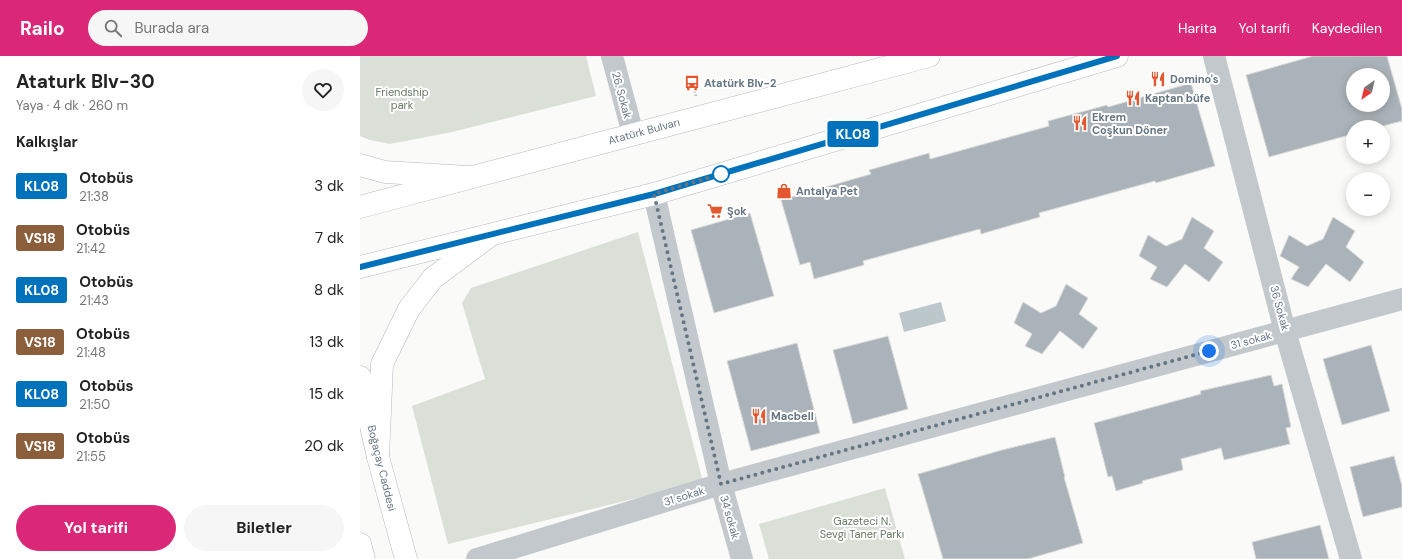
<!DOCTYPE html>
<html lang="tr">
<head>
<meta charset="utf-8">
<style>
  body { margin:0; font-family:"DM Sans",sans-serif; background:#f6f6f6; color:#222; height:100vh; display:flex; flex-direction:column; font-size:15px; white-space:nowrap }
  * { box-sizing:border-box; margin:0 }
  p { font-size:13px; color:#767676 }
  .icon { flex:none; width:22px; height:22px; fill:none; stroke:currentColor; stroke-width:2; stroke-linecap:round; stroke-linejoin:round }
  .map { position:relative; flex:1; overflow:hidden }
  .side { display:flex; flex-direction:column; background:#fff; width:360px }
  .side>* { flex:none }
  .badge { padding:0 8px; border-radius:3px; font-size:14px; line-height:26px }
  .needle { width:26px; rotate:214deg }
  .controls { position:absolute; left:986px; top:12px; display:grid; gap:8px }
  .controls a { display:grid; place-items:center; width:44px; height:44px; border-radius:50%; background:#fff; box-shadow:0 2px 10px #0003; font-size:20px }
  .you { position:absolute; width:20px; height:20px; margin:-10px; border:3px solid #fff; border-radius:50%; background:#1a73e8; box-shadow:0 0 0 6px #1a73e833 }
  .map>.badge { position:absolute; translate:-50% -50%; box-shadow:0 0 0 2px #fff }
  h2 { padding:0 16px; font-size:15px; line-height:36px }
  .round { display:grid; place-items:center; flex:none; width:42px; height:42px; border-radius:21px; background:#f6f6f6 }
  .overview { display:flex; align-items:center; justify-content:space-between; height:68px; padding:0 16px }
  h1 { font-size:19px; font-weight:700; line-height:30px }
  .action { display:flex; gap:8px; margin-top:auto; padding:8px 16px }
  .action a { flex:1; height:46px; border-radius:24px; background:#db2777; color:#fff; font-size:16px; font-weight:700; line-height:46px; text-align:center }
  .action a+a { background:#f6f6f6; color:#222 }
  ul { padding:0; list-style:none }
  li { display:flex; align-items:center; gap:12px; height:52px; padding:0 16px }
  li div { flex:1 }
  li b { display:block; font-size:15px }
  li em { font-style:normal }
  li .badge { min-width:44px; font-weight:700; text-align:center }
  header { display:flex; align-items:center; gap:24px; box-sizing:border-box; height:56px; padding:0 20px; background:#db2777; color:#fff }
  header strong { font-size:19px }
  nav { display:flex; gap:22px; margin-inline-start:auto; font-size:14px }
  .search { width:280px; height:36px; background:#f6f6f6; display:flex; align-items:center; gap:10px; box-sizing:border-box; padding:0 14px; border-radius:22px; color:#767676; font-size:15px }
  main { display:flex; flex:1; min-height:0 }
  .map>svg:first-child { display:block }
  .green { fill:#dadfd7 }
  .water { fill:#bbc7cb }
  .building { fill:#aab3b9; stroke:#dcdcda; fill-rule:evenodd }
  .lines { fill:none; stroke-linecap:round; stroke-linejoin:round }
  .secondary-casing { stroke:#b3babf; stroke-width:23 }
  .primary-casing { stroke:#b5babe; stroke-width:23 }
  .path { stroke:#bbbfc2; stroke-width:2.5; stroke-dasharray:2 2; stroke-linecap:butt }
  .street { stroke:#c3c8cc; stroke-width:22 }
  .secondary { stroke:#fff; stroke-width:22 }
  .primary { stroke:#fff; stroke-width:22 }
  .line-casing { stroke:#fff; stroke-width:9 }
  .line { stroke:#0072bc; stroke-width:6 }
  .walk { stroke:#657683; stroke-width:4; stroke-dasharray:0 7.2 }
  .stop-dot { fill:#fff; stroke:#0072bc; stroke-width:2 }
  .labels { text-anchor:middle; stroke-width:4; stroke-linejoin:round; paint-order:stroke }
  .poi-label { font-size:11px; font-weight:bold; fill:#657683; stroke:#fff; text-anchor:start }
  .park-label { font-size:11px; fill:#687a64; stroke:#fff }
  .street-label { font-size:11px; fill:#657683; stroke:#fff }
</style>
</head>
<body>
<header>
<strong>Railo</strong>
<div class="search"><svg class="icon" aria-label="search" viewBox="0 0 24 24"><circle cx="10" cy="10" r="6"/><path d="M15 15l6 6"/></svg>Burada ara</div>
<nav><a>Harita</a><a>Yol tarifi</a><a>Kaydedilen</a></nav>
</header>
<main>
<section class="side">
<div class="overview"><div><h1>Ataturk Blv-30</h1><p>Yaya · 4 dk · 260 m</p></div><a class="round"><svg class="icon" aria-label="heart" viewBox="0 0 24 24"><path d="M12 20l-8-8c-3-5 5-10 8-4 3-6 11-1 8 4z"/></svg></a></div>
<h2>Kalkışlar</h2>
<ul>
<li><span class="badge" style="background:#0072bc;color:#fff">KL08</span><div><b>Otobüs</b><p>21:38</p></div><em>3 dk</em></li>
<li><span class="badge" style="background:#8b5e3c;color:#fff">VS18</span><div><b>Otobüs</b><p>21:42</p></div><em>7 dk</em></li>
<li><span class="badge" style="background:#0072bc;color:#fff">KL08</span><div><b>Otobüs</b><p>21:43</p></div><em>8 dk</em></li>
<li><span class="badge" style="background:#8b5e3c;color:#fff">VS18</span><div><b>Otobüs</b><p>21:48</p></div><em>13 dk</em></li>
<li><span class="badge" style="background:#0072bc;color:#fff">KL08</span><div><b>Otobüs</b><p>21:50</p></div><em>15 dk</em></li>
<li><span class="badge" style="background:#8b5e3c;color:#fff">VS18</span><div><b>Otobüs</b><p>21:55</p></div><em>20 dk</em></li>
</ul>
<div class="action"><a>Yol tarifi</a><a>Biletler</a></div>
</section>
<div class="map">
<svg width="1042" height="503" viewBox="0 0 1042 503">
  <rect width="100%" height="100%" fill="#fafaf8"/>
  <g class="green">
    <polygon points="0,0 226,0 236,40 92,76 30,88 10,84 0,80"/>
    <polygon points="278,176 343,426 88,488 52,350 125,323 102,247 111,232"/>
    <polygon points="525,432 545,503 409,503 399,468"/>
  </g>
  <polygon class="water" points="581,246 586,265 544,276 539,257"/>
  <g class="building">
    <path d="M953,0h74l15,53v12l-23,6h-26v7l-84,23 -23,-82zM993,19h30v30h-30z"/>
    <polygon points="831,27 855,110 796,127 795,125 679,157 680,161 621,178 620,173 503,205 504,209 454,223 450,206 440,209 421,144 511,118 509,114 569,97 570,103 689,70 688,65 747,49 748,51"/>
    <polygon points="390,157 414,240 354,257 331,174"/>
    <polygon points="832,161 854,175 844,192 863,206 849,226 825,208 807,231 790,223 797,211 779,200 788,179 806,190 822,183"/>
    <polygon points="973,161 995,175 986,191 1004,206 990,226 966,208 948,231 931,223 939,211 920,200 929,179 947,190 963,183"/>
    <polygon points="706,228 728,242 719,258 738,272 723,293 700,275 682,298 665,290 672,278 654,267 663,246 681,257 696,250"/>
    <polygon points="528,280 548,353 493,368 473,294"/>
    <polygon points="437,287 460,377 391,395 367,305"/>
    <polygon points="1011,289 1030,355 982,369 963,303"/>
    <polygon points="911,319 914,330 922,328 931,371 926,372 930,388 864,404 861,392 821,403 823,414 782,425 783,427 756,435 752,420 748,421 734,367 841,338 840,335"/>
    <polygon points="695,381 705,421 704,421 723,487 668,503 583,503 558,418 642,394"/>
    <polygon points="1034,400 1042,430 1042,451 1003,461 990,411"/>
    <polygon points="960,469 969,503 896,503 892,486"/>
  </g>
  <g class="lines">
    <defs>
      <g id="secondary">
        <polyline points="0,109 25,116 108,121"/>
        <polyline points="0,321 18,401 46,503"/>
        <polyline points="18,401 22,308 49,253 73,222 131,179"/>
        <polyline points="0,488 4,503"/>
      </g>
      <g id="primary">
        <polyline points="0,151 569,0"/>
        <polyline points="0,211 294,138 757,0"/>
      </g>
    </defs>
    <use href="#secondary" class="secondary-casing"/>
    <use href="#primary" class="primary-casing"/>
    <polyline class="path" points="332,27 336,40"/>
    <g class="street">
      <polyline points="252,0 273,78"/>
      <polyline points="854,0 925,275 991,503"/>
      <polyline points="294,138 361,428 382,503"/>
      <polyline points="117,503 361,428 1042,243"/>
    </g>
    <use href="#secondary" class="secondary"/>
    <use href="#primary" class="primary"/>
  </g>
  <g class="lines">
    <defs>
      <polyline id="line" points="0,211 294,138 757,0"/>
    </defs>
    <use href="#line" class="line-casing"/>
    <use href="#line" class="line"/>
    <polyline class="walk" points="361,118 294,138 361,428 849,295"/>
  </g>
  <defs>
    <symbol id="restaurant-bare" viewBox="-9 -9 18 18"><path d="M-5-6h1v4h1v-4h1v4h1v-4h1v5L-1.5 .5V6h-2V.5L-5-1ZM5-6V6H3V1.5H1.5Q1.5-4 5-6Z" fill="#e4572e" stroke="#fff" stroke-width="2.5" paint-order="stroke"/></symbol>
    <symbol id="bus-bare" viewBox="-9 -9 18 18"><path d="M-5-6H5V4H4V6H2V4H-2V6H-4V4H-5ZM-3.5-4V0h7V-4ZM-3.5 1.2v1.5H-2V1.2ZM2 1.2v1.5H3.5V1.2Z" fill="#e4572e" stroke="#fff" stroke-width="2.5" paint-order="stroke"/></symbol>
    <symbol id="shop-bare" viewBox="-9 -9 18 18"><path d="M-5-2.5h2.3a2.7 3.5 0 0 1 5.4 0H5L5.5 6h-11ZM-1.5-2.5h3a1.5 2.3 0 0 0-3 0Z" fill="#e4572e" stroke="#fff" stroke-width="2.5" paint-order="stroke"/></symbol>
    <symbol id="supermarket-bare" viewBox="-9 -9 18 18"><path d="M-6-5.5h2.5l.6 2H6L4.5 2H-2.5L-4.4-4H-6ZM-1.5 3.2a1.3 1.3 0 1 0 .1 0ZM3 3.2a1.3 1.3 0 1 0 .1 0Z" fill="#e4572e" stroke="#fff" stroke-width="2.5" paint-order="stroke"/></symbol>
  </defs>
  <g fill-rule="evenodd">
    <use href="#restaurant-bare" x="787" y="12" width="22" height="22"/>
    <use href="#bus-bare" x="321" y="16" width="22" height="22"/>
    <use href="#restaurant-bare" x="762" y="31" width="22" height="22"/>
    <use href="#restaurant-bare" x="709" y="56" width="22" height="22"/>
    <use href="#shop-bare" x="413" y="124" width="22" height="22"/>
    <use href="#supermarket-bare" x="344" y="144" width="22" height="22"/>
    <use href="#restaurant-bare" x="388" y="349" width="22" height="22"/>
  </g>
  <circle class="stop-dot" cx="361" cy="118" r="8"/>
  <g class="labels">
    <g class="poi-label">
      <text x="810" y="27">Domino's</text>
      <text x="344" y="31">Atatürk Blv-2</text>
      <text x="785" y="46">Kaptan büfe</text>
      <text x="732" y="65">Ekrem<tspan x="732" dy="13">Coşkun Döner</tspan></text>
      <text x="436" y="139">Antalya Pet</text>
      <text x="367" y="159">Şok</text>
      <text x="411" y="364">Macbell</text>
    </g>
    <g class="park-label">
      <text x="42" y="40">Friendship<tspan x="42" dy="13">park</tspan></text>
      <text x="502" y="469">Gazeteci N.<tspan x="502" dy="13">Sevgi Taner Parkı</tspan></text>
    </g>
    <g class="street-label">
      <text transform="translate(262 39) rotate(75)" y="4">26. Sokak</text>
      <text transform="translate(284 75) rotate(-15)" y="4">Atatürk Bulvarı</text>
      <text transform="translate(920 252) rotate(75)" y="4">36 Sokak</text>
      <text transform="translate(891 284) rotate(-15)" y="4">31 sokak</text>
      <text transform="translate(22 412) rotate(76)" y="4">Boğaçay Caddesi</text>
      <text transform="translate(324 440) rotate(-17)" y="4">31 sokak</text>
      <text transform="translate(370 461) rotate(74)" y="4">34 sokak</text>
    </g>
  </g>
</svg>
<div class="controls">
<a><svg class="needle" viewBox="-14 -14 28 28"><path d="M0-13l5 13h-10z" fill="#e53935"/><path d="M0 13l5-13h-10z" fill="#767676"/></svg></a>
<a>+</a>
<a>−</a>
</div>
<div class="you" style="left:849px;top:295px"></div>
<b class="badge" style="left:493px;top:78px;background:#0072bc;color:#fff">KL08</b>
</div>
</main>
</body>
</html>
